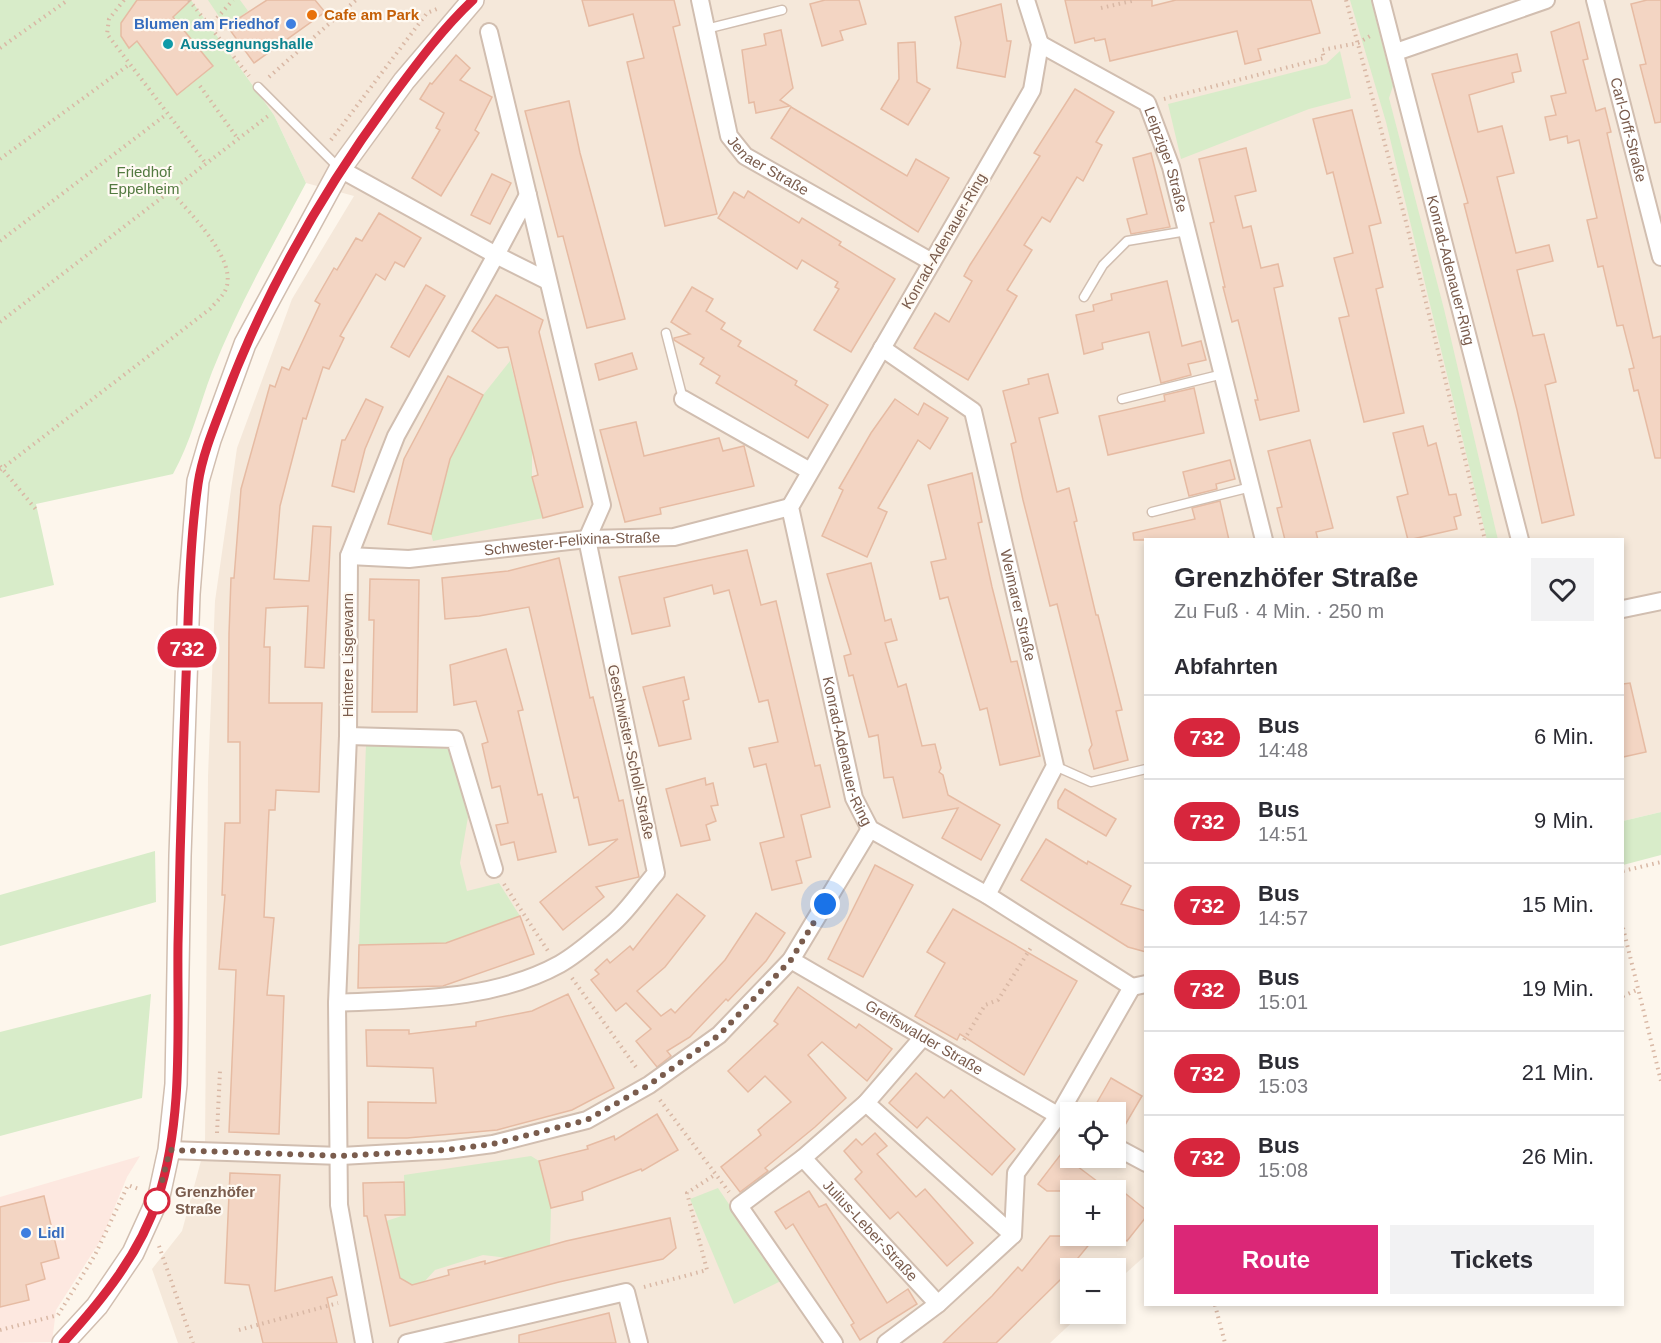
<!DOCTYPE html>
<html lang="de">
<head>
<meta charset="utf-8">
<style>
  body { margin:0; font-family:Helvetica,sans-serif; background:#f2f2f3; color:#2b2b33; height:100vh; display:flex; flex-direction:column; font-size:22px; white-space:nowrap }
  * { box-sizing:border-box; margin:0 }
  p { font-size:20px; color:#7c7c81 }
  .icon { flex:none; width:33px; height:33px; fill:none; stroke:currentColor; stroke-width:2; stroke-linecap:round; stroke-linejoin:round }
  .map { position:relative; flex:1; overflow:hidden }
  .details { position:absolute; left:1144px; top:538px; width:480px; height:768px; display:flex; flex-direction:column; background:#fff; border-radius:0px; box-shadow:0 3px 9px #0003 }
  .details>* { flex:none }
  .badge { padding:0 12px; border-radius:20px; font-size:21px; line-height:39px }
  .controls { position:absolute; left:1060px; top:1102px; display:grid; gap:12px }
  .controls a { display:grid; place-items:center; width:66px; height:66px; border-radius:0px; background:#fff; box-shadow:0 3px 9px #0003; font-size:30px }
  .you { position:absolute; width:30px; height:30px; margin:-15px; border:4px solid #fff; border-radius:50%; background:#1a73e8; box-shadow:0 0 0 9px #1a73e833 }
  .map>.badge { position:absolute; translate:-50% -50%; box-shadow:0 0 0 3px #fff }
  h2 { padding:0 30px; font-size:22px; line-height:54px }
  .round { display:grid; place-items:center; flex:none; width:63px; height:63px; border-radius:0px; background:#f2f2f3 }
  .overview { display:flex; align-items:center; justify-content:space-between; height:102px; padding:0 30px }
  h1 { font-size:28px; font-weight:800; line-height:45px }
  .action { display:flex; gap:12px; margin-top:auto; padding:12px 30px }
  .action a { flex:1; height:69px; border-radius:0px; background:#db2777; color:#fff; font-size:24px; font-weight:800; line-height:69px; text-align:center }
  .action a+a { background:#f2f2f3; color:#2b2b33 }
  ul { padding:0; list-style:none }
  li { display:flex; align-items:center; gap:18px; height:84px; padding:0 30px; border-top:2px solid #e1e1e2 }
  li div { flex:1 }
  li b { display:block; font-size:22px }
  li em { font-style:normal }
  li .badge { min-width:66px; font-weight:700; text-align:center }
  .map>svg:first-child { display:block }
  .residential { fill:#f5e8da; fill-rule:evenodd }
  .commercial { fill:#fde8e0 }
  .green { fill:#d8ecc9 }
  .building { fill:#f3d5c3; stroke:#e6bba3; stroke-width:1.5 }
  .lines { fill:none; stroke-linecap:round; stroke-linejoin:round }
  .service-casing { stroke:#d1beb0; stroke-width:11 }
  .minor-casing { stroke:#d1beb0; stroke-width:20 }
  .tertiary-casing { stroke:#d1beb0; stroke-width:24 }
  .path { stroke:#d9b8a5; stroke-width:4; stroke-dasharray:1.5 4.5; stroke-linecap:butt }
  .service { stroke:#fff; stroke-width:8 }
  .minor { stroke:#fff; stroke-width:16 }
  .tertiary { stroke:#fff; stroke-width:21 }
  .line-casing { stroke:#fff; stroke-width:14 }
  .line { stroke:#d7263d; stroke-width:9 }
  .walk { stroke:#7a5c4d; stroke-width:6; stroke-dasharray:0 10.8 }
  .food-dot { fill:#e8710a; stroke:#fffaf3; stroke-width:2 }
  .shop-dot { fill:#3f7fe0; stroke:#fffaf3; stroke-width:2 }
  .culture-dot { fill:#0f9aa8; stroke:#fffaf3; stroke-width:2 }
  .stop-dot { fill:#fff; stroke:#d7263d; stroke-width:3 }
  .labels { text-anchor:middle; stroke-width:4.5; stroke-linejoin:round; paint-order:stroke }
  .food-label { font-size:15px; font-weight:bold; fill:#c56008; stroke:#fffaf3; text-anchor:start }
  .shop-label { font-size:15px; font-weight:bold; fill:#366cbe; stroke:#fffaf3; text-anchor:end }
  .culture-label { font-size:15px; font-weight:bold; fill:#0d838f; stroke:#fffaf3; text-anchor:start }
  .street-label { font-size:15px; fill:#7a5c4d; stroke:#fffaf3 }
  .park-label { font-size:15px; fill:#537a41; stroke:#fffaf3 }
  .stop-label { font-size:15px; font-weight:bold; fill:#7a5c4d; stroke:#fffaf3; text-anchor:start }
</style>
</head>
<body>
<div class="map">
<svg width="1661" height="1343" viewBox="0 0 1661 1343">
  <rect width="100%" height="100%" fill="#fdf6ec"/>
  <path class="residential" d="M191,0h1470v812l-38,9v-281h-477v715l-30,27v-13h-45v45h10l-31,29h-872l-26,-74 30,-38 23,-85 3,-370 7,-175 22,-153 55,-149 62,-103 -48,-13 -32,-68zM1071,1113h45v45h-45zM1071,1191h45v45h-45z"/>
  <polygon class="commercial" points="140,1156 127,1177 102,1238 56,1310 52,1342 0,1343 0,1197"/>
  <g class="green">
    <path d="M0,0h191l83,115 32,68c-33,62 -68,123 -94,189 -13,34 -21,70 -39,102l-137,30 18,81 -54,13z"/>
    <polygon points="208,0 240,0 248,11 226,27"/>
    <polygon points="1350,0 1371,0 1393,86 1389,98 1444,309 1498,540 1487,540 1386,122"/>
    <polygon points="1340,51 1351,98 1309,109 1181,159 1168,104 1326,64"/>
    <polygon points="510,361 532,447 532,477 543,518 433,541 431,534 450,458 483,395"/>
    <polygon points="366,744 453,749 468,817 460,863 467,891 499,883 520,916 446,943 359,945"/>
    <polygon points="1661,812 1661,855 1623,865 1623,821"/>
    <polygon points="155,851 156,902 0,946 0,895"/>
    <polygon points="151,994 142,1098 0,1136 0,1032"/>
    <polygon points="531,1156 539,1161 551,1208 550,1247 508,1258 483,1255 435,1270 424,1282 403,1288 386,1221 405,1215 404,1175"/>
    <polygon points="718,1188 781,1281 734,1304 690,1199"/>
  </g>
  <g class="building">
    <polygon points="137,0 191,0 173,17 213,66 177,95 137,41 129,48 121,36 121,23"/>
    <polygon points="267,0 315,0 325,12 254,63 227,26"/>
    <polygon points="582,0 674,0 680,25 673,27 717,214 665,226 627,62 644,58 633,14 589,26"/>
    <polygon points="825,0 859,0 866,24 840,31 843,40 822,46 810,4"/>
    <polygon points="1065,0 1152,0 1152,6 1176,0 1311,0 1320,33 1258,49 1261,60 1245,64 1237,31 1110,61 1105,39 1095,41 1094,38 1075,43"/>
    <polygon points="1647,0 1661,0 1661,122 1655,123 1640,65 1646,64 1631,4"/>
    <polygon points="1001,4 1007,41 1011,41 1005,77 957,68 961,43 955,17"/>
    <polygon points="1579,22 1588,59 1583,60 1596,111 1605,108 1611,132 1607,133 1653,338 1661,336 1661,458 1655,458 1638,390 1634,391 1629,369 1634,368 1623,325 1617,326 1603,266 1598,267 1587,220 1597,218 1579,140 1568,143 1567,136 1550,140 1545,117 1556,115 1551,96 1566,93 1551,32"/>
    <polygon points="781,30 793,88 780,100 790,106 756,113 754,102 749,103 742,50 766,45 764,34"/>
    <polygon points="915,42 917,82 930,89 908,125 881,109 899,79 898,43"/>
    <polygon points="1517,54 1521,71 1512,73 1514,82 1469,95 1478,132 1502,126 1514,173 1497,177 1516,253 1549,245 1553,261 1517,270 1533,336 1544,334 1556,382 1545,385 1574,515 1542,523 1517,410 1464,204 1468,203 1432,74"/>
    <polygon points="456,55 470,68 460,80 492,97 475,130 479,133 441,196 412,178 440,130 436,128 444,113 420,99 430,83 432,84"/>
    <polygon points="1075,89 1114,112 1096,142 1102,145 1083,181 1077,177 1050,222 1042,217 1024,245 1032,250 1007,290 1017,296 968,380 914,348 935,313 949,322 972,281 964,276 970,265 1040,156 1034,153"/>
    <polygon points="569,101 580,153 625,319 587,328 563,236 558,237 525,111"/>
    <polygon points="791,107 907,176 916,159 949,178 918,232 771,138"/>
    <polygon points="1352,110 1381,223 1369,226 1383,287 1376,289 1404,413 1364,422 1339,318 1349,316 1334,258 1353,253 1333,172 1327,174 1313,119"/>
    <polygon points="1246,148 1256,191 1235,196 1243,228 1251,226 1261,268 1278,264 1283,286 1274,288 1299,411 1260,420 1255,400 1258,400 1238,320 1232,322 1223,287 1225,287 1210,223 1214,222 1199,159"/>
    <polygon points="1151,153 1170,227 1131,234 1127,219 1147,214 1133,158"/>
    <polygon points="492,174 511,183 490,224 471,215"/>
    <polygon points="748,191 799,223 802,218 841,242 839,245 895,279 851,352 814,330 839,289 835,287 838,282 802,260 797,269 718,218 734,192 744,198"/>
    <polygon points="379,213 421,238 404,267 395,262 385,280 376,274 340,336 344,338 329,369 323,367 306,419 303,418 280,506 274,579 309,581 313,526 331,527 324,668 305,667 308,606 266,608 264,647 270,647 269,703 322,703 319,792 276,790 275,810 269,810 264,917 274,918 267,995 284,996 279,1134 229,1132 236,970 219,969 225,895 222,895 225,823 240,823 240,742 228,742 229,634 231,578 234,578 241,489 270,385 275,387 282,367 289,370 320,304 315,301 334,268 337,270 356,238 362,241"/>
    <polygon points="1167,281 1182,346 1201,341 1206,360 1188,364 1191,375 1161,383 1149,332 1102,343 1103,349 1084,354 1076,315 1094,311 1093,305 1112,300 1111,294"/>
    <polygon points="426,285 445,296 409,357 391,347"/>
    <polygon points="692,287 713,299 706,311 725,323 721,329 741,341 738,346 797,381 795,385 828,405 808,438 716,383 720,376 700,364 704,358 674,340 674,338 690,334 671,322"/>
    <polygon points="496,295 543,320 539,332 583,507 543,518 532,477 538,475 508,347 498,348 472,331"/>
    <polygon points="632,353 637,369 599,380 595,364"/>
    <polygon points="1048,374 1058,413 1039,418 1057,492 1069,488 1077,521 1074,522 1096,615 1098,615 1122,710 1116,711 1128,760 1094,769 1089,750 1092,745 1057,604 1050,606 1023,500 1011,444 1016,442 1003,391 1029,384 1028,379"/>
    <polygon points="448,376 483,395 450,459 431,534 388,524 404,459"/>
    <polygon points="1194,388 1204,433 1108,455 1099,416 1165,401 1164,395"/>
    <polygon points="366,399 383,407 365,449 354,492 332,486 342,440 345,440"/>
    <polygon points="895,399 918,415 924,403 948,418 930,449 918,440 878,508 887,512 867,557 822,536 843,490 839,488 871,433"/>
    <polygon points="636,422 644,456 719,438 723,451 744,446 754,486 660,508 661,514 625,522 600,430"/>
    <polygon points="1423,426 1428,446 1436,443 1449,495 1456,494 1461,515 1454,517 1457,529 1408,540 1397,497 1408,494 1393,433"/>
    <polygon points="1310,440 1333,528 1316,532 1318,540 1285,540 1277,508 1282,507 1268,451"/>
    <polygon points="1230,460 1235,479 1216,484 1217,489 1189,496 1183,472"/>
    <polygon points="972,473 982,522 978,523 992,587 1011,662 1017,661 1040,756 1000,765 987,708 980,710 948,597 940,599 931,562 946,559 928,485"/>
    <polygon points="1220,501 1229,540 1134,540 1133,533 1195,519 1192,508"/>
    <polygon points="747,550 761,605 776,601 815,766 820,765 830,807 801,815 811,857 796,861 802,883 772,890 760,843 784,837 766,764 754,767 749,748 778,742 768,700 759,702 729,590 714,594 712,585 664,598 670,626 632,634 619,577"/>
    <polygon points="559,558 590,698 593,697 619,801 623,800 639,877 596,887 604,897 563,930 540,902 618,839 589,845 578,797 574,798 529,607 479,616 445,619 442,578 508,571"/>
    <polygon points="871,563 885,621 891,619 897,640 885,643 898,687 906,684 922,746 935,744 941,768 939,772 943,775 948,795 1000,825 981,860 942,838 958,808 903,818 893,777 884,778 878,735 869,737 853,675 849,676 844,656 851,654 827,574"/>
    <polygon points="370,579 419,580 417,712 372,712 374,620 369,620"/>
    <polygon points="506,649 523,710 518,711 538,795 542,794 556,852 518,860 514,842 501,845 496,825 508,823 500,786 492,788 482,744 488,742 476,701 454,705 450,665"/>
    <polygon points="684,677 689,699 683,701 691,739 659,746 643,687"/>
    <polygon points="1630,683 1646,752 1623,757 1623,684"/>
    <polygon points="705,778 706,785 713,783 718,805 711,806 716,821 706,825 710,840 681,846 666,789"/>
    <polygon points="1065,789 1116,819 1106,836 1058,808 1058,801"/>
    <polygon points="1046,839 1087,864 1088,861 1131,886 1121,904 1146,911 1146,952 1128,947 1021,880"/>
    <polygon points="875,865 913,885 863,977 828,959"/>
    <polygon points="677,894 705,916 665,967 637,991 661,1016 671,1009 675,1013 725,960 756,913 785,933 766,961 728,1001 726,999 690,1037 667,1051 671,1056 657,1067 636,1041 651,1029 626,1003 616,1011 591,980 599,974 595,970 607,959 610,963 630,946 633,950"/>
    <polygon points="953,909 1077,981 1024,1075 960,1034 957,1040 915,1016 945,963 927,952"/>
    <polygon points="520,916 534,954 443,986 358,988 359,945 446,943"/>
    <polygon points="798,987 856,1028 859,1024 892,1049 867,1081 822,1042 808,1055 846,1098 815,1127 765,1168 768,1171 740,1192 721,1167 761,1135 758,1130 791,1102 765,1076 748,1092 728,1071 778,1024 774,1021"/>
    <polygon points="568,994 614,1088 572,1110 497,1130 407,1138 368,1138 368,1102 436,1103 433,1068 367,1066 366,1030 409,1030 409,1034 476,1026 476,1022 532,1011"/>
    <polygon points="916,1073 944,1098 951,1090 1015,1149 992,1175 927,1117 917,1128 889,1103"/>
    <polygon points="1111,1078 1142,1096 1118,1137 1116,1137 1116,1113 1091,1113"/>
    <polygon points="657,1114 678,1150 642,1171 641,1169 582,1192 583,1200 551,1208 539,1161 588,1149 587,1146 614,1136 615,1140"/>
    <polygon points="875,1133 887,1146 877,1154 916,1197 925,1189 973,1243 947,1266 898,1212 890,1219 855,1179 862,1172 844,1151 856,1139 862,1145"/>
    <polygon points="1061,1154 1110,1191 1047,1191 1038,1184"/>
    <polygon points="230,1173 280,1175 275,1291 332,1277 337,1295 327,1298 337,1343 263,1343 249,1285 225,1283"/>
    <polygon points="404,1182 405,1215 385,1215 400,1278 412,1285 449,1275 448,1270 485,1261 485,1264 566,1241 670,1218 676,1248 663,1259 559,1282 390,1326 367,1216 364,1216 363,1183"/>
    <polygon points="1116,1186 1146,1210 1146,1217 1127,1241 1116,1233"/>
    <polygon points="809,1191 819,1207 826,1204 887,1303 908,1289 917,1304 860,1340 851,1325 854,1323 793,1224 786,1229 775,1212"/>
    <polygon points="44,1196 59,1258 41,1263 45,1279 26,1285 29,1300 0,1307 0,1207"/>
    <polygon points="1050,1236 1096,1236 1060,1280 996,1343 943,1343 992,1296 1018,1267 1022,1271"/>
    <polygon points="609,1313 616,1343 519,1343 519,1335"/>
  </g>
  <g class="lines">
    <defs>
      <g id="service">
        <polyline points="706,29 782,10"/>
        <polyline points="258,87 340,169"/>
        <polyline points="1084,297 1103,265 1127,241 1187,231"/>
        <polyline points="666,333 683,399"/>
        <polyline points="1122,399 1223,374"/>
        <polyline points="1152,512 1251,487"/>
        <polyline points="1055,766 1091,782 1146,769"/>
      </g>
      <g id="minor">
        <path id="s1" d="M700,0l29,136 16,20 187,106"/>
        <path id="s2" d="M1026,0l14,44 -8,46 -242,417 64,291 16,31 117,66 145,92 14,-3"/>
        <path id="s3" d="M1381,0l139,540"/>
        <path id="s4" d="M1595,0l66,257"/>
        <path id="s5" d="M1040,44l107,59 24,64 93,373"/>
        <polyline points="1396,52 1546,0"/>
        <polyline points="340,169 496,255 396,436 349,556 348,736 337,1003 339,1205 364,1343"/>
        <polyline points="528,195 496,255 548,281"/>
        <path id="s6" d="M882,348l91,63 82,355 -68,129"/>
        <polyline points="683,399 810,471"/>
        <path id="s7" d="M349,556l60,3 178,-20 87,-2 116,-30"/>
        <polyline points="1623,609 1661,601"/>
        <polyline points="348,736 455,739 494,869"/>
        <path id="s8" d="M791,960l280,163"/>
        <path d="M337,1003c75,-4 156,-2 223,-39 18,-10 35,-26 51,-39 17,-14 30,-35 45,-52l-69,-334 15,-34 -113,-473"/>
        <polyline points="866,1103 1013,1235"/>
        <polyline points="1116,1147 1146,1163"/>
        <polyline points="169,1150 341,1156 447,1150 493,1144 587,1120 649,1085 719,1035 791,960 870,829"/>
        <path id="s9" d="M803,1158l135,146"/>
        <polyline points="407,1343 626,1292 639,1343"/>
        <polyline points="834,1343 739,1206 803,1158 866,1103 923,1037"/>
        <polyline points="886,1343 938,1304 1013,1235 1016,1173 1058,1116 1132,987"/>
      </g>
      <polyline id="tertiary" points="63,1343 97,1306 133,1253 159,1196 169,1150 176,1084 180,856 189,594 198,481 210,440 245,344 340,169 404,81 473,0"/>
    </defs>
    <use href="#service" class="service-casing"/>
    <use href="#minor" class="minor-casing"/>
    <use href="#tertiary" class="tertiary-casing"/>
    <g class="path">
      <polyline points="124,0 109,19 107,34 207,165"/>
      <polyline points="189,0 249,76"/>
      <polyline points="1346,0 1406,222 1485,540"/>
      <polyline points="1101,8 1136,0"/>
      <polyline points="209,27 233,0"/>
      <polyline points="0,48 68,0"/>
      <polyline points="269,77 356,0"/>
      <polyline points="200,86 238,139"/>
      <polyline points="1164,99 1324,58 1322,50 1358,43 1372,35"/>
      <polyline points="331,140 427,13 437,9"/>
      <polyline points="0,159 130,64"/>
      <polyline points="0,241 167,114"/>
      <polyline points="0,322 268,116"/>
      <polyline points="0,466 38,512"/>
      <path d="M0,470l210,-161c5,-6 12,-12 15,-18 15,-30 -36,-78 -53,-99"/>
      <polyline points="1623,871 1661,862"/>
      <polyline points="504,884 548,951"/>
      <polyline points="1623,928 1661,1081"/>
      <polyline points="572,978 638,1070"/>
      <polyline points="1623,996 1639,989"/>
      <polyline points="964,1040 985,1005 998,1000 1032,946"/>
      <polyline points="660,1100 729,1192"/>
      <polyline points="217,1133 220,1071"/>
      <polyline points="159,1246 193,1343"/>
      <polyline points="644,1287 707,1270 687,1193 716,1174"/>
      <polyline points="1215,1305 1225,1343"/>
      <polyline points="0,1330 58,1315 95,1255 128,1185 141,1190"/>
      <polyline points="239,1330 338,1303"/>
    </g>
    <use href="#service" class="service"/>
    <use href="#minor" class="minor"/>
    <use href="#tertiary" class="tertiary"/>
  </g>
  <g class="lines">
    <defs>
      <path id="line" d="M63,1343c39,-43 77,-89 95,-145 26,-80 19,-171 20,-254 2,-98 5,-195 9,-292 2,-56 3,-113 11,-168 4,-28 16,-57 26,-83 40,-108 97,-207 165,-300 26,-35 52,-71 84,-101"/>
    </defs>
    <use href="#line" class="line-casing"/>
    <use href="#line" class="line"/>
    <polyline class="walk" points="157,1201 170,1150 341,1156 447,1150 493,1144 587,1120 649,1085 719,1035 791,960 825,904"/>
  </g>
  <circle class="food-dot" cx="312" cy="15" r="6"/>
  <g class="shop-dot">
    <circle cx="291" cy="24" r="6"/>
    <circle cx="26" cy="1233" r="6"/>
  </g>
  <circle class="culture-dot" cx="168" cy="44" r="6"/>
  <circle class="stop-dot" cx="157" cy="1201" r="12"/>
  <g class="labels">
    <g class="food-label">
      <text x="324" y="20">Cafe am Park</text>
    </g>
    <g class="shop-label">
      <text x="279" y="29">Blumen am Friedhof</text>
      <text x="38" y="1238" text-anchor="start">Lidl</text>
    </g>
    <g class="culture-label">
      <text x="180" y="49">Aussegnungshalle</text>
    </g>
    <g class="street-label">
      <text dy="5" stroke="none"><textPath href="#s4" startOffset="134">Carl-Orff-Straße</textPath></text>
      <text dy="5" stroke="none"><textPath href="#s5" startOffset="182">Leipziger Straße</textPath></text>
      <text dy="5" stroke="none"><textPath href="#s1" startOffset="189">Jenaer Straße</textPath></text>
      <text transform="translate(944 241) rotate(-60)" y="5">Konrad-Adenauer-Ring</text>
      <text dy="5" stroke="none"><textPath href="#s3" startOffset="279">Konrad-Adenauer-Ring</textPath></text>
      <text dy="5" stroke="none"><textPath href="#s7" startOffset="224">Schwester-Felixina-Straße</textPath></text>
      <text dy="5" stroke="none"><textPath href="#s6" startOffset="310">Weimarer Straße</textPath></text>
      <text transform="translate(348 655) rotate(-90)" y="5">Hintere Lisgewann</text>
      <text dy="5" stroke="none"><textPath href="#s2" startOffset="826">Konrad-Adenauer-Ring</textPath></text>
      <text transform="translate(631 752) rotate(78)" y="5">Geschwister-Scholl-Straße</text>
      <text dy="5" stroke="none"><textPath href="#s8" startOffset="154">Greifswalder Straße</textPath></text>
      <text dy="5" stroke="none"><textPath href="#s9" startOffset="99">Julius-Leber-Straße</textPath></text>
    </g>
    <g class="park-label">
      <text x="144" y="177">Friedhof<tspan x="144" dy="17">Eppelheim</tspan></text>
    </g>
    <g class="stop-label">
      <text x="175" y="1197">Grenzhöfer<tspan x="175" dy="17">Straße</tspan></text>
    </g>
  </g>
</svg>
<div class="controls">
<a><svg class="icon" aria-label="locate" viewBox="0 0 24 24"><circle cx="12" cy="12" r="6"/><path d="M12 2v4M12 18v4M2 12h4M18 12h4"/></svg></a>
<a>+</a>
<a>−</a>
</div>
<div class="you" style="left:825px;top:904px"></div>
<b class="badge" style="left:187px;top:648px;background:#d7263d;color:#fff">732</b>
<section class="details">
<div class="overview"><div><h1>Grenzhöfer Straße</h1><p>Zu Fuß · 4 Min. · 250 m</p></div><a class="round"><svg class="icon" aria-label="heart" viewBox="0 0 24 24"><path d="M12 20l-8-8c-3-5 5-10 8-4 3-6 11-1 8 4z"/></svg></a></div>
<h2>Abfahrten</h2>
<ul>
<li><span class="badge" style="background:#d7263d;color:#fff">732</span><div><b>Bus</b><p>14:48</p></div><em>6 Min.</em></li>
<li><span class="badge" style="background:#d7263d;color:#fff">732</span><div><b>Bus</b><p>14:51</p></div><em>9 Min.</em></li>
<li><span class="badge" style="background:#d7263d;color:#fff">732</span><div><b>Bus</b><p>14:57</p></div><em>15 Min.</em></li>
<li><span class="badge" style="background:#d7263d;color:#fff">732</span><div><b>Bus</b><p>15:01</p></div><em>19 Min.</em></li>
<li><span class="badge" style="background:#d7263d;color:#fff">732</span><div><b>Bus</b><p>15:03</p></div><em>21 Min.</em></li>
<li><span class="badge" style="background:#d7263d;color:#fff">732</span><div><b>Bus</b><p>15:08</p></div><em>26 Min.</em></li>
</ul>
<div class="action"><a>Route</a><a>Tickets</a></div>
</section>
</div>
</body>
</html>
